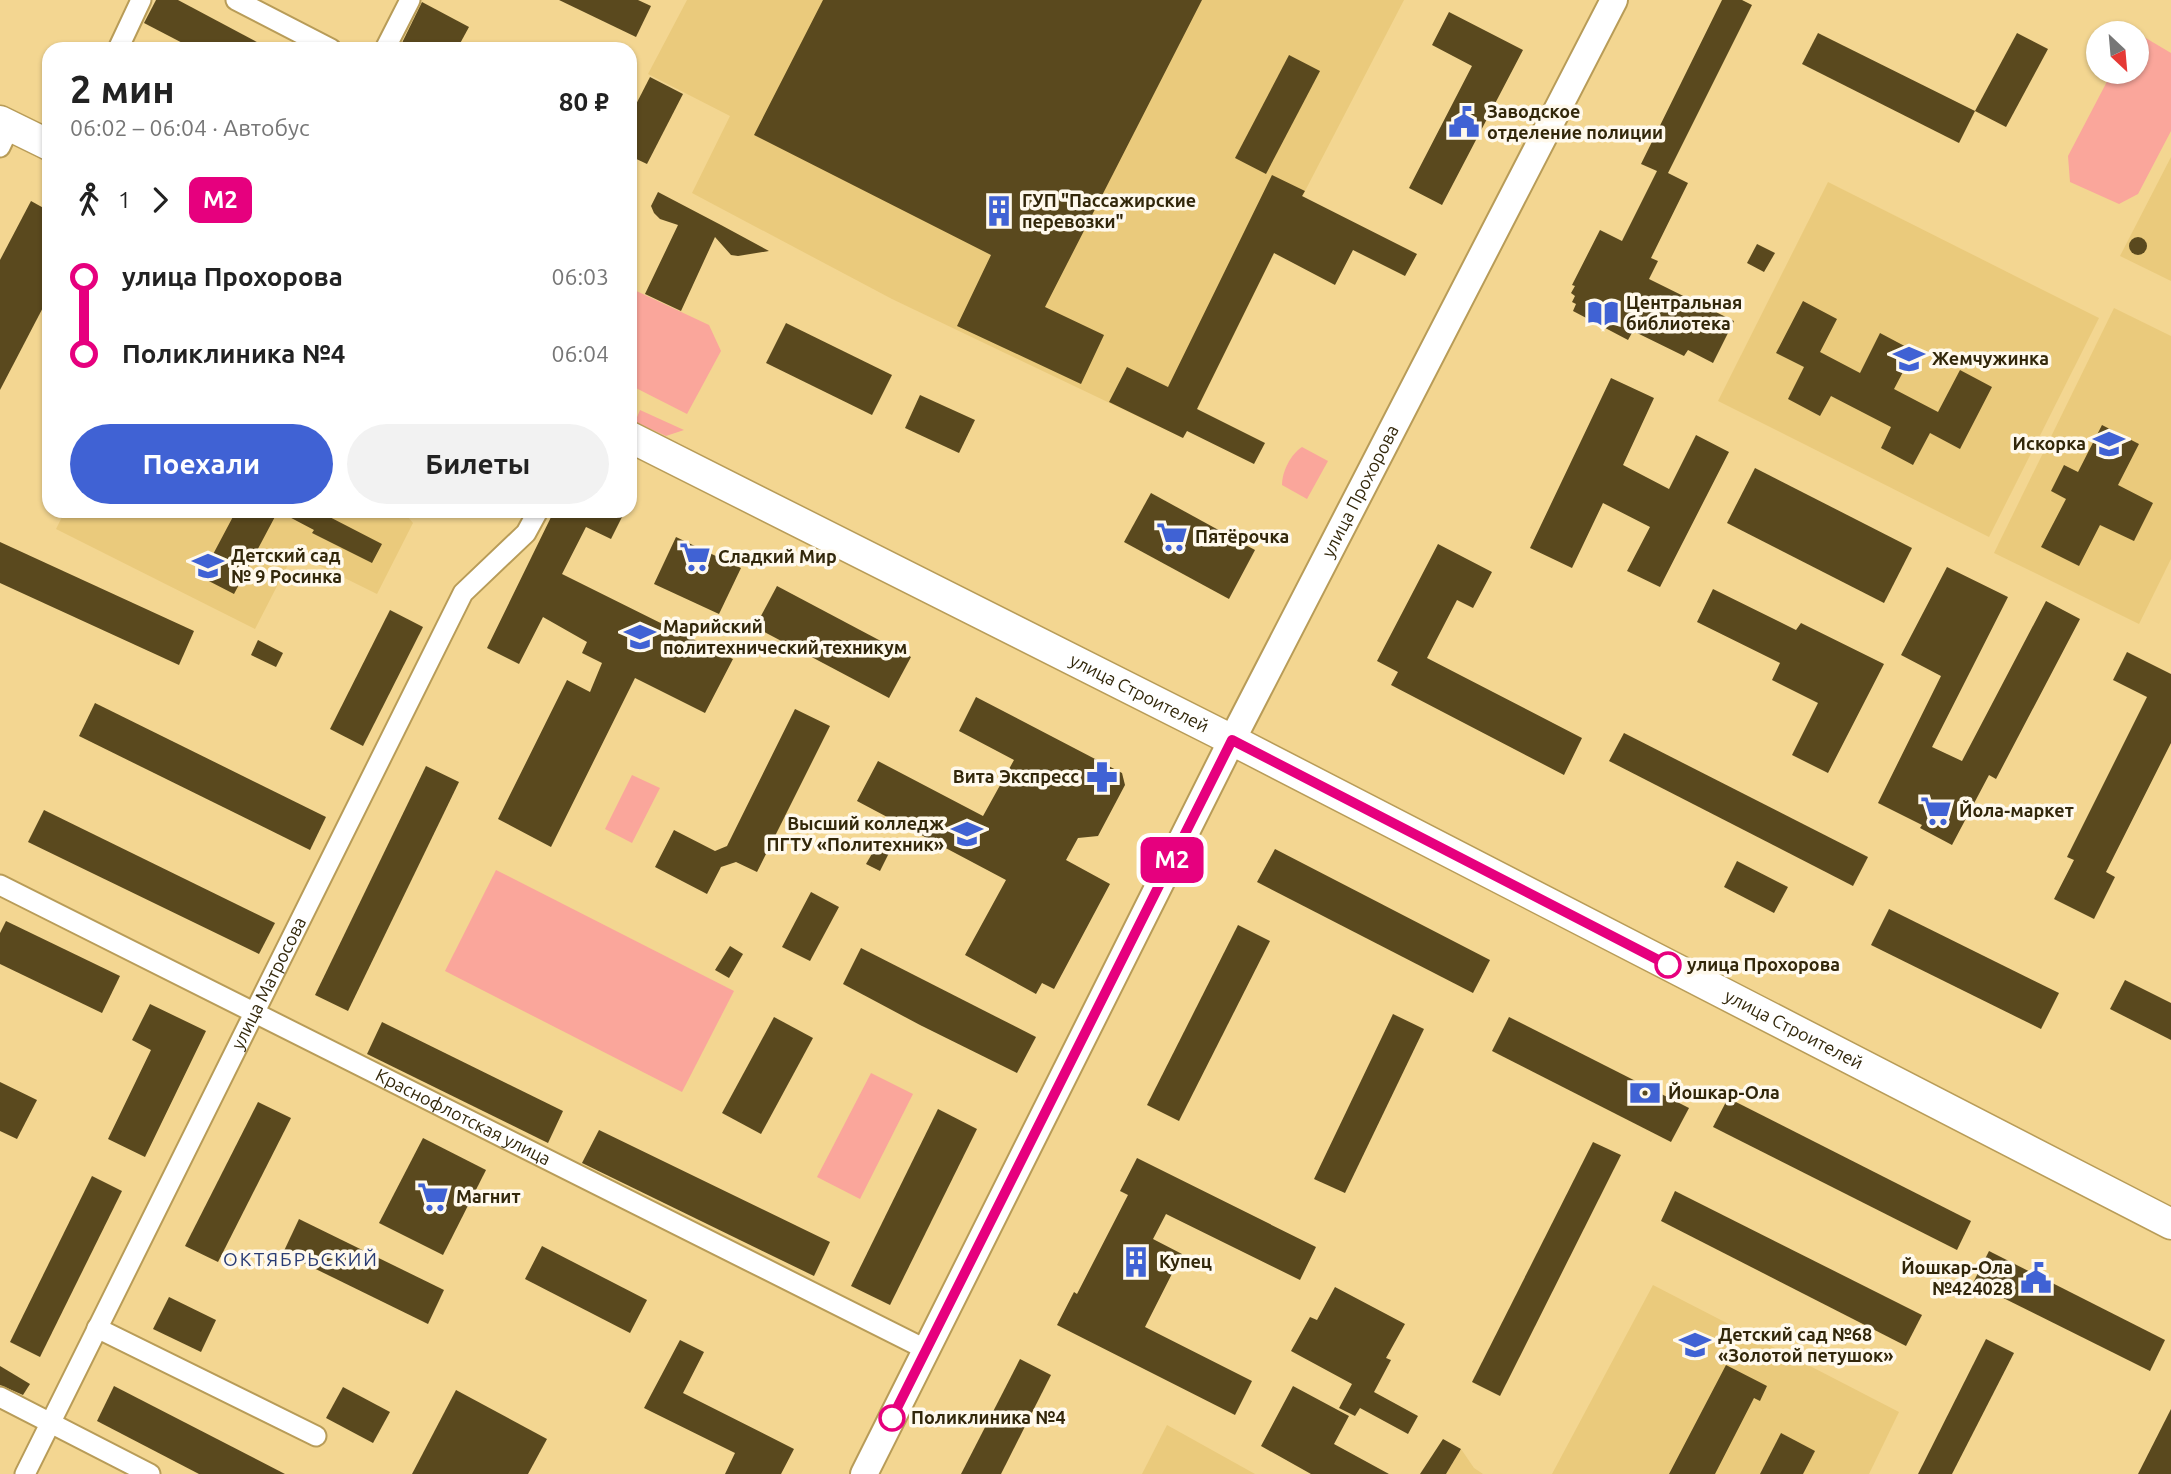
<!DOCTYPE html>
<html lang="ru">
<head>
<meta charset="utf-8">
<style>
  body { margin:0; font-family:Ubuntu,sans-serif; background:#f2f2f2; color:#222; height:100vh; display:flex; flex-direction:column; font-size:26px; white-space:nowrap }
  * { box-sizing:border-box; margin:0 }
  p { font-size:23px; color:#767676 }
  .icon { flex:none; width:38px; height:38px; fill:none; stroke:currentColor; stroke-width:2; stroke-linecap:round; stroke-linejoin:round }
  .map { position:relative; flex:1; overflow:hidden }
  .sheet { position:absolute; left:42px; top:42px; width:595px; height:476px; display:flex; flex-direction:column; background:#fff; border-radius:21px; box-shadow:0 2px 5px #0004 }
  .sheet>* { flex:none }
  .badge { padding:0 14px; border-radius:10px; font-size:24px; line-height:46px }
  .needle { width:46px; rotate:154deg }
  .fabs { position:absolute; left:2086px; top:21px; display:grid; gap:14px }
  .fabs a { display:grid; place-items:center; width:63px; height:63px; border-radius:50%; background:#fff; box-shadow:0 2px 5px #0004; font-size:35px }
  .map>.badge { position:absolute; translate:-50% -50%; box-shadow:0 0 0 4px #fff }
  .legs { display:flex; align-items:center; gap:10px; height:77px; padding:0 28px; font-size:23px }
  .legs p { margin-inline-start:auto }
  .overview { display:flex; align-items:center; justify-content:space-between; height:119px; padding:0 28px }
  h1 { font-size:38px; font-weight:700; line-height:52px }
  .cta { display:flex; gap:14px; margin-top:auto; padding:14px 28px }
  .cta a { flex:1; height:80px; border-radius:42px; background:#4062d4; color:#fff; font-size:28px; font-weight:700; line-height:80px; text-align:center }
  .cta a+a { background:#f2f2f2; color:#222 }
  ul { padding:0 28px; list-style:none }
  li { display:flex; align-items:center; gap:24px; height:77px; font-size:26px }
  li i { display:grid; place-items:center; width:10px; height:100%; margin:0 9px; background:currentColor }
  li i::after { content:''; width:18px; height:18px; margin:-9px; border:5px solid; border-radius:50%; background:#fff }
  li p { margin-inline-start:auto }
  li:first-child i { background:linear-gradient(#0000 50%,currentColor 0) }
  li:last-child i { background:linear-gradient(currentColor 50%,#0000 0) }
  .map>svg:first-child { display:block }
  .built { fill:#eaca7c }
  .green { fill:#faa69b }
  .building { fill:#5a491e }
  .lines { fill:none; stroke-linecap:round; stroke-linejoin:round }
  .street-casing { stroke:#b89c58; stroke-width:23 }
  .secondary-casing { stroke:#b89c58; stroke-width:30 }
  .primary-casing { stroke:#b89c58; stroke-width:33 }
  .street { stroke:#fff; stroke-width:19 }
  .secondary { stroke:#fff; stroke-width:26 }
  .primary { stroke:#fff; stroke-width:30 }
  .line-1-casing { stroke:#fff; stroke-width:16 }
  .line-1 { stroke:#e6007e; stroke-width:10 }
  .stop-1-dot { fill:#fff; stroke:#e6007e; stroke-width:3.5 }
  .labels { text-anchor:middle; stroke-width:7; stroke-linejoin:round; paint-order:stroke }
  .poi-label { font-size:18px; font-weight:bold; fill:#32270a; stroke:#fff9ec; text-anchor:start }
  .street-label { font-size:18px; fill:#32270a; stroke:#fff9ec }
  .stop-label { font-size:18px; font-weight:bold; fill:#32270a; stroke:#fff9ec; text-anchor:start }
  .neighbourhood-label { font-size:19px; letter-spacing:2px; fill:#283b74; stroke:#fff9ec }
</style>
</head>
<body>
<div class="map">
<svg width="2171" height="1474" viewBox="0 0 2171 1474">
  <rect width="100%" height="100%" fill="#f3d691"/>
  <g class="built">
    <polygon points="687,0 1404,0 1305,191 1183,438 892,299 692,193 730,116 648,74"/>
    <polygon points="2171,157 2171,281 2120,256"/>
    <polygon points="1828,182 2099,318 1989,537 1718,401"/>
    <polygon points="2114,308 2171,336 2171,559 2139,624 1994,553"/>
    <polygon points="65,511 403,511 413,523 377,594 294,553 255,629 56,529"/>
    <polygon points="1653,1285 1899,1412 1869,1474 1552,1474"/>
    <polygon points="1167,1425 1255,1474 1142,1474"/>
    <polygon points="1461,1449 1474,1468 1483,1474 1446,1474"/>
  </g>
  <g class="green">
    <polygon points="2144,37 2171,53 2171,131 2138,194 2119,204 2070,182 2068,156 2112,72 2137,72 2137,40"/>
    <polygon points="630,288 709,325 721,351 687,414 630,385"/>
    <polygon points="640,410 684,430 666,436 635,422"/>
    <path d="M1302,447l26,14 -21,38 -25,-14c0,-14 9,-31 20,-38z"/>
    <polygon points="632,775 660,788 632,843 605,829"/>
    <polygon points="496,870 734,991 682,1092 445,971"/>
    <polygon points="871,1073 913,1094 860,1199 817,1177"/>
  </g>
  <g class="building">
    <polygon points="156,0 178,0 270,49 194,49 144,23"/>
    <polygon points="559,0 638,0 651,6 636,37"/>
    <polygon points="823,0 1202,0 1045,307 1104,335 1081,384 957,326 991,255 754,135"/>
    <polygon points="1722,0 1742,0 1752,5 1668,173 1688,183 1651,258 1658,261 1649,279 1734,321 1713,363 1688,350 1684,356 1633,331 1628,340 1573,311 1576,304 1572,302 1575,296 1571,293 1575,286 1572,285 1600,230 1622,241 1657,171 1641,164"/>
    <polygon points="422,2 469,27 457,49 399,49"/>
    <polygon points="1449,12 1523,50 1442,205 1409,188 1472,66 1432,45"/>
    <polygon points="1818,33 1975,111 1959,143 1802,64"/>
    <polygon points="2017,33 2048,49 2006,127 1975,111"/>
    <polygon points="1289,55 1320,71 1266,174 1235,158"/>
    <polygon points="650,77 683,94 647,164 630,156 630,116"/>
    <polygon points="1272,175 1305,191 1302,196 1417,254 1405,276 1353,250 1335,285 1274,253 1197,409 1265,443 1254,464 1187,431 1183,438 1109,402 1127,367 1168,387"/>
    <polygon points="658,192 721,225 769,251 738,256 731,255 715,237 681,311 645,294 678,225 660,219 654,213 651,206"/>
    <polygon points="31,201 49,211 49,296 0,390 0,260"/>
    <circle cx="2138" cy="246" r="9"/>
    <polygon points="1757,244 1775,253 1764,272 1747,263"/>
    <polygon points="1803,301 1837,319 1820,352 1860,373 1880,333 1914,351 1894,389 1938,412 1960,370 1992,387 1960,449 1930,433 1913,465 1881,448 1891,427 1831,396 1820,416 1788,399 1804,367 1776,353"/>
    <polygon points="786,323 892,375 872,415 766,363"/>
    <polygon points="1611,378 1654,398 1623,465 1669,489 1696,435 1729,452 1660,587 1627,571 1650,527 1603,503 1572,568 1530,548"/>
    <polygon points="920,395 975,420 959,453 905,428"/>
    <polygon points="2102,425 2139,444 2118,485 2153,503 2134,541 2100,525 2079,566 2041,547 2066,499 2051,491 2064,465 2078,472"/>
    <polygon points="1755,468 1912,548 1884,603 1727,523"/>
    <polygon points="1151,493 1255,550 1229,599 1124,542"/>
    <polygon points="236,511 318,511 382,544 372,563 312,533 314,530 278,511 234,594 201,577"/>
    <polygon points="554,511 625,511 611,539 586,527 562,574 733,659 705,713 635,678 551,847 498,819 567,680 590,692 602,663 582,653 587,642 543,617 519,664 487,648"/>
    <polygon points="676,537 741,568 719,614 654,584"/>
    <polygon points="0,542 194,631 179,665 0,583"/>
    <polygon points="1438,544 1492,572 1473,608 1457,600 1427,658 1582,738 1564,775 1391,685 1398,672 1377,661"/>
    <polygon points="1947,567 2008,597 1932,747 1962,761 2046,601 2080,619 1996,779 1989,775 1952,845 1920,828 1922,825 1878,803 1941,676 1901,655"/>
    <polygon points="777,586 911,657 889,698 755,627"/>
    <polygon points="1713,589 1796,630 1801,623 1884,664 1828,773 1792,755 1818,703 1772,680 1780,663 1697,622"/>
    <polygon points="390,610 423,627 363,746 330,729"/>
    <polygon points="258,640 283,653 276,667 251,655"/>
    <polygon points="2127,652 2171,674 2171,743 2106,872 2115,877 2094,919 2054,899 2074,860 2067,857 2147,697 2113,680"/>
    <polygon points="976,697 1122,773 1125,785 1098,836 1078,838 1066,860 1110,884 1054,989 1042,983 1036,994 965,955 1006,880 857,801 878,761 983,816 1014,760 959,731"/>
    <polygon points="95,703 326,817 310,850 79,736"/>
    <polygon points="795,709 830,726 757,872 736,862 721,867 707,894 655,867 674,830 715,851 727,846"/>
    <polygon points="1624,733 1868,857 1853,886 1609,761"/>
    <polygon points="426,766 459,782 348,1011 315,995"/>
    <polygon points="44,810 275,923 259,954 28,842"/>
    <polygon points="877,845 890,851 880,871 866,864"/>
    <polygon points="1275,849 1490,960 1473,993 1257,882"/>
    <polygon points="1737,861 1788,887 1774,913 1724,887"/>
    <polygon points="811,892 839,907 810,961 782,947"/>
    <polygon points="1889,909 2059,993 2041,1029 1871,945"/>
    <polygon points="6,921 120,976 102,1013 0,964 0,933"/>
    <polygon points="1238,925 1270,941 1179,1121 1147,1105"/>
    <polygon points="730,946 743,954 729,978 715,970"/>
    <polygon points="861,948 1036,1037 1017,1073 920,1025 843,984"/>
    <polygon points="2125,980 2171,1003 2171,1040 2110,1009"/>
    <polygon points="150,1004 206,1031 145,1157 108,1139 151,1050 132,1040"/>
    <polygon points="1393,1014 1424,1029 1345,1193 1314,1179"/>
    <polygon points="774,1017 813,1038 761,1134 722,1113"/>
    <polygon points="1509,1017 1689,1108 1671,1142 1492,1051"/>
    <polygon points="382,1022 563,1111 548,1143 367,1054"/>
    <polygon points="0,1082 37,1100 17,1139 0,1131"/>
    <polygon points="1728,1098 1971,1221 1957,1250 1713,1127"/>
    <polygon points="258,1102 291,1118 218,1262 185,1246"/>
    <polygon points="938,1109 977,1129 890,1305 851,1286"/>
    <polygon points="599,1130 830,1242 814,1276 582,1163"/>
    <polygon points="423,1138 486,1170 443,1255 379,1223"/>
    <polygon points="1593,1142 1621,1155 1500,1396 1472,1382"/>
    <polygon points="1137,1158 1316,1247 1300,1280 1166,1214 1153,1239 1182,1254 1145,1327 1252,1381 1235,1415 1057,1325 1074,1292 1077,1294 1128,1195 1120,1191"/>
    <polygon points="92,1176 122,1191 40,1357 10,1342"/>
    <polygon points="1675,1191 1922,1315 1906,1346 1661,1221"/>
    <polygon points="299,1219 444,1290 428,1324 283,1253"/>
    <polygon points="542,1246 647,1300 630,1333 525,1279"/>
    <polygon points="1989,1251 2165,1340 2150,1371 1973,1283"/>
    <polygon points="1335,1287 1405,1324 1386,1358 1391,1360 1374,1392 1418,1416 1408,1434 1360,1408 1355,1416 1339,1408 1352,1384 1291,1351 1310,1317 1317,1320"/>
    <polygon points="169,1297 216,1320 201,1352 153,1329"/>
    <polygon points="1986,1339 2014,1353 1952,1474 1918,1474"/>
    <polygon points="680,1340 704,1352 683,1393 794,1449 781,1474 725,1474 735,1453 644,1408"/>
    <polygon points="1020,1359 1051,1375 1001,1474 961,1474"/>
    <polygon points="1726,1365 1767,1386 1760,1401 1754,1398 1715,1474 1669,1474"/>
    <polygon points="0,1366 30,1384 23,1395 0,1385"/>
    <polygon points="114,1386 285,1474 199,1474 97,1421"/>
    <polygon points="1293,1386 1349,1416 1334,1444 1389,1474 1311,1474 1261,1446"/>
    <polygon points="343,1387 390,1412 373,1443 326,1418"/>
    <polygon points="456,1390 547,1439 528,1474 412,1474"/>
    <polygon points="2171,1409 2171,1474 2138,1474"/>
    <polygon points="1781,1433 1815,1451 1803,1474 1760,1474"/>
    <polygon points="1443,1439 1461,1449 1446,1474 1420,1474"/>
  </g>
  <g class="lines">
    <defs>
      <g id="street">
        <polyline points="236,0 331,49"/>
        <polyline points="118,49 141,0"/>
        <polyline points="385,49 410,0"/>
        <polyline points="0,147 10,126"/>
        <path id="s1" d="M0,885l927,465"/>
        <polyline points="97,1328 316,1436"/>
        <polyline points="0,1397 150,1474"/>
        <path id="s2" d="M25,1474l438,-881 63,-60 12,-22"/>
      </g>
      <g id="secondary">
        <path id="s3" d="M864,1474l368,-734 382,-740"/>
      </g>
      <g id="primary">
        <polyline points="0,121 49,145"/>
        <path id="s4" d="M630,437l602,303 939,484"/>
      </g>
    </defs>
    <use href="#street" class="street-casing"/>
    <use href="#secondary" class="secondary-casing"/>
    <use href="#primary" class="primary-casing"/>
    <use href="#street" class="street"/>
    <use href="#secondary" class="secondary"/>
    <use href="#primary" class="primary"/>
  </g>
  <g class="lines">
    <defs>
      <polyline id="line-1" points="892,1418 1232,740 1668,965"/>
    </defs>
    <use href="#line-1" class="line-1-casing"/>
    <use href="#line-1" class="line-1"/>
  </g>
  <defs>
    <symbol id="civic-bare" viewBox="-9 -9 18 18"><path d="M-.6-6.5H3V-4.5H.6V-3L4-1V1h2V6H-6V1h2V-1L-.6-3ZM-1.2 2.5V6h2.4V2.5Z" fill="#4062d4" stroke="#fff9ec" stroke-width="2.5" paint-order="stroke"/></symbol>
    <symbol id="building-bare" viewBox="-9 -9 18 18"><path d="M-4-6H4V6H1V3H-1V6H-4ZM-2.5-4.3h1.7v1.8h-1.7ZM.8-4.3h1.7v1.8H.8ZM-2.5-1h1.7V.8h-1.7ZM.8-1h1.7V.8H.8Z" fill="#4062d4" stroke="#fff9ec" stroke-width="2.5" paint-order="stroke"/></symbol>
    <symbol id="library-bare" viewBox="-9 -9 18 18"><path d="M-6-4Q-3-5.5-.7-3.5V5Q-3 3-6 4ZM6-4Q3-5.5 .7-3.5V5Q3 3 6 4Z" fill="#4062d4" stroke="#fff9ec" stroke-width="2.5" paint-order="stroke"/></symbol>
    <symbol id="school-bare" viewBox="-9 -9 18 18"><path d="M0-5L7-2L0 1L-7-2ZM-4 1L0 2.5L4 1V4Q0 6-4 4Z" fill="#4062d4" stroke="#fff9ec" stroke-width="2.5" paint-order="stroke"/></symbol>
    <symbol id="supermarket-bare" viewBox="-9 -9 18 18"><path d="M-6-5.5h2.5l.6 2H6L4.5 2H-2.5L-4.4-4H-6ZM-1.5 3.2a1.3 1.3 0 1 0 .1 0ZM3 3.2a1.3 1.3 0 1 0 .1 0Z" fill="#4062d4" stroke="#fff9ec" stroke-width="2.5" paint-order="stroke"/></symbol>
    <symbol id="university-bare" viewBox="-9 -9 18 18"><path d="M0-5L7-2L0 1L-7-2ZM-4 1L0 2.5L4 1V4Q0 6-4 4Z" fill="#4062d4" stroke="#fff9ec" stroke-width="2.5" paint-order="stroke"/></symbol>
    <symbol id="pharmacy-bare" viewBox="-9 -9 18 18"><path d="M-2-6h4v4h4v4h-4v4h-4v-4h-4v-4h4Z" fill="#4062d4" stroke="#fff9ec" stroke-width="2.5" paint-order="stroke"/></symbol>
    <symbol id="bank-bare" viewBox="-9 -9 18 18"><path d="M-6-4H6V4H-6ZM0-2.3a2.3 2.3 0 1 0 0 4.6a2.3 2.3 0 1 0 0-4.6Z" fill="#4062d4" stroke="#fff9ec" stroke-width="2.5" paint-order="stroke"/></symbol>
  </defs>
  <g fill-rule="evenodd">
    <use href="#civic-bare" x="1442" y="100" width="44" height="44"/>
    <use href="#building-bare" x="977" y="189" width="44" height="44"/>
    <use href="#library-bare" x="1581" y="291" width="44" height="44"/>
    <use href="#school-bare" x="1887" y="337" width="44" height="44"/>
    <use href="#school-bare" x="2087" y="422" width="44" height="44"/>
    <use href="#supermarket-bare" x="1150" y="515" width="44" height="44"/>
    <use href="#supermarket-bare" x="673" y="535" width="44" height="44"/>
    <use href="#school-bare" x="186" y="544" width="44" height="44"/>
    <use href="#university-bare" x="618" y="615" width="44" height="44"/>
    <use href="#pharmacy-bare" x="1080" y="755" width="44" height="44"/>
    <use href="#supermarket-bare" x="1914" y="789" width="44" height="44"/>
    <use href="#university-bare" x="945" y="812" width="44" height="44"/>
    <use href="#bank-bare" x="1623" y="1071" width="44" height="44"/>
    <use href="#supermarket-bare" x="411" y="1175" width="44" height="44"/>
    <use href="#building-bare" x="1114" y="1240" width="44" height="44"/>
    <use href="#civic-bare" x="2014" y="1256" width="44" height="44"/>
    <use href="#school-bare" x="1673" y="1323" width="44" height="44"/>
  </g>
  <g class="stop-1-dot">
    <circle cx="1668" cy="965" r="12"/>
    <circle cx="892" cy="1418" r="12"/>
  </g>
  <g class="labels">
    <g class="poi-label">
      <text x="1487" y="118">Заводское<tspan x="1487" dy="21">отделение полиции</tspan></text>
      <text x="1022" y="207">ГУП "Пассажирские<tspan x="1022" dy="21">перевозки"</tspan></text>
      <text x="1626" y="309">Центральная<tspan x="1626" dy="21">библиотека</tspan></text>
      <text x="1932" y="365">Жемчужинка</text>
      <text x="2086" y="450" text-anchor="end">Искорка</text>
      <text x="1195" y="543">Пятёрочка</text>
      <text x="231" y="562">Детский сад<tspan x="231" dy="21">№ 9 Росинка</tspan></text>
      <text x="718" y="563">Сладкий Мир</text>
      <text x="663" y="633">Марийский<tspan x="663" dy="21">политехнический техникум</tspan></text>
      <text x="1079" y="783" text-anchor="end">Вита Экспресс</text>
      <text x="1959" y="817">Йола-маркет</text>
      <text x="944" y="830" text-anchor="end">Высший колледж<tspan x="944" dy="21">ПГТУ «Политехник»</tspan></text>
      <text x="1668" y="1099">Йошкар-Ола</text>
      <text x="456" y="1203">Магнит</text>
      <text x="1159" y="1268">Купец</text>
      <text x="2013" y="1274" text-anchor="end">Йошкар-Ола<tspan x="2013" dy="21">№424028</tspan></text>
      <text x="1718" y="1341">Детский сад №68<tspan x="1718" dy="21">«Золотой петушок»</tspan></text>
    </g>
    <g class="street-label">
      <text dy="6" stroke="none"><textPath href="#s3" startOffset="1101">улица Прохорова</textPath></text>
      <text dy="6" stroke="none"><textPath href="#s4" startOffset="570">улица Строителей</textPath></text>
      <text dy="6" stroke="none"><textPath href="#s2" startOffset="548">улица Матросова</textPath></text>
      <text dy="6" stroke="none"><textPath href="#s4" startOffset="1306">улица Строителей</textPath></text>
      <text dy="6" stroke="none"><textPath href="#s1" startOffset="518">Краснофлотская улица</textPath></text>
    </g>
    <g class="stop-label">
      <text x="1687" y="971">улица Прохорова</text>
      <text x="911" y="1424">Поликлиника №4</text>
    </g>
    <g class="neighbourhood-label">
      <text x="301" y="1266">ОКТЯБРЬСКИЙ</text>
    </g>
  </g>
</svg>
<div class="fabs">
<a><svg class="needle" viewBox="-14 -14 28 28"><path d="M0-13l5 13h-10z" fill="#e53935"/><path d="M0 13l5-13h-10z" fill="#767676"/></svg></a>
</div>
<b class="badge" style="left:1172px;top:860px;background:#e6007e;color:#fff">М2</b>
<section class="sheet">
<div class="overview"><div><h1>2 мин</h1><p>06:02 – 06:04 · Автобус</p></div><b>80 ₽</b></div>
<div class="legs"><svg class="icon" aria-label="walk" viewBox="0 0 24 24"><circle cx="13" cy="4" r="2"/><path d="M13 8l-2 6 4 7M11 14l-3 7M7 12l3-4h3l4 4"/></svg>1<svg class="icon" aria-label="forward" viewBox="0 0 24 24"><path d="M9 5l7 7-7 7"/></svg><b class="badge" style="background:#e6007e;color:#fff">М2</b></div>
<ul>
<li><i style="color:#e6007e"></i><b>улица Прохорова</b><p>06:03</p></li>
<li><i style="color:#e6007e"></i><b>Поликлиника №4</b><p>06:04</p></li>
</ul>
<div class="cta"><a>Поехали</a><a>Билеты</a></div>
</section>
</div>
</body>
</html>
